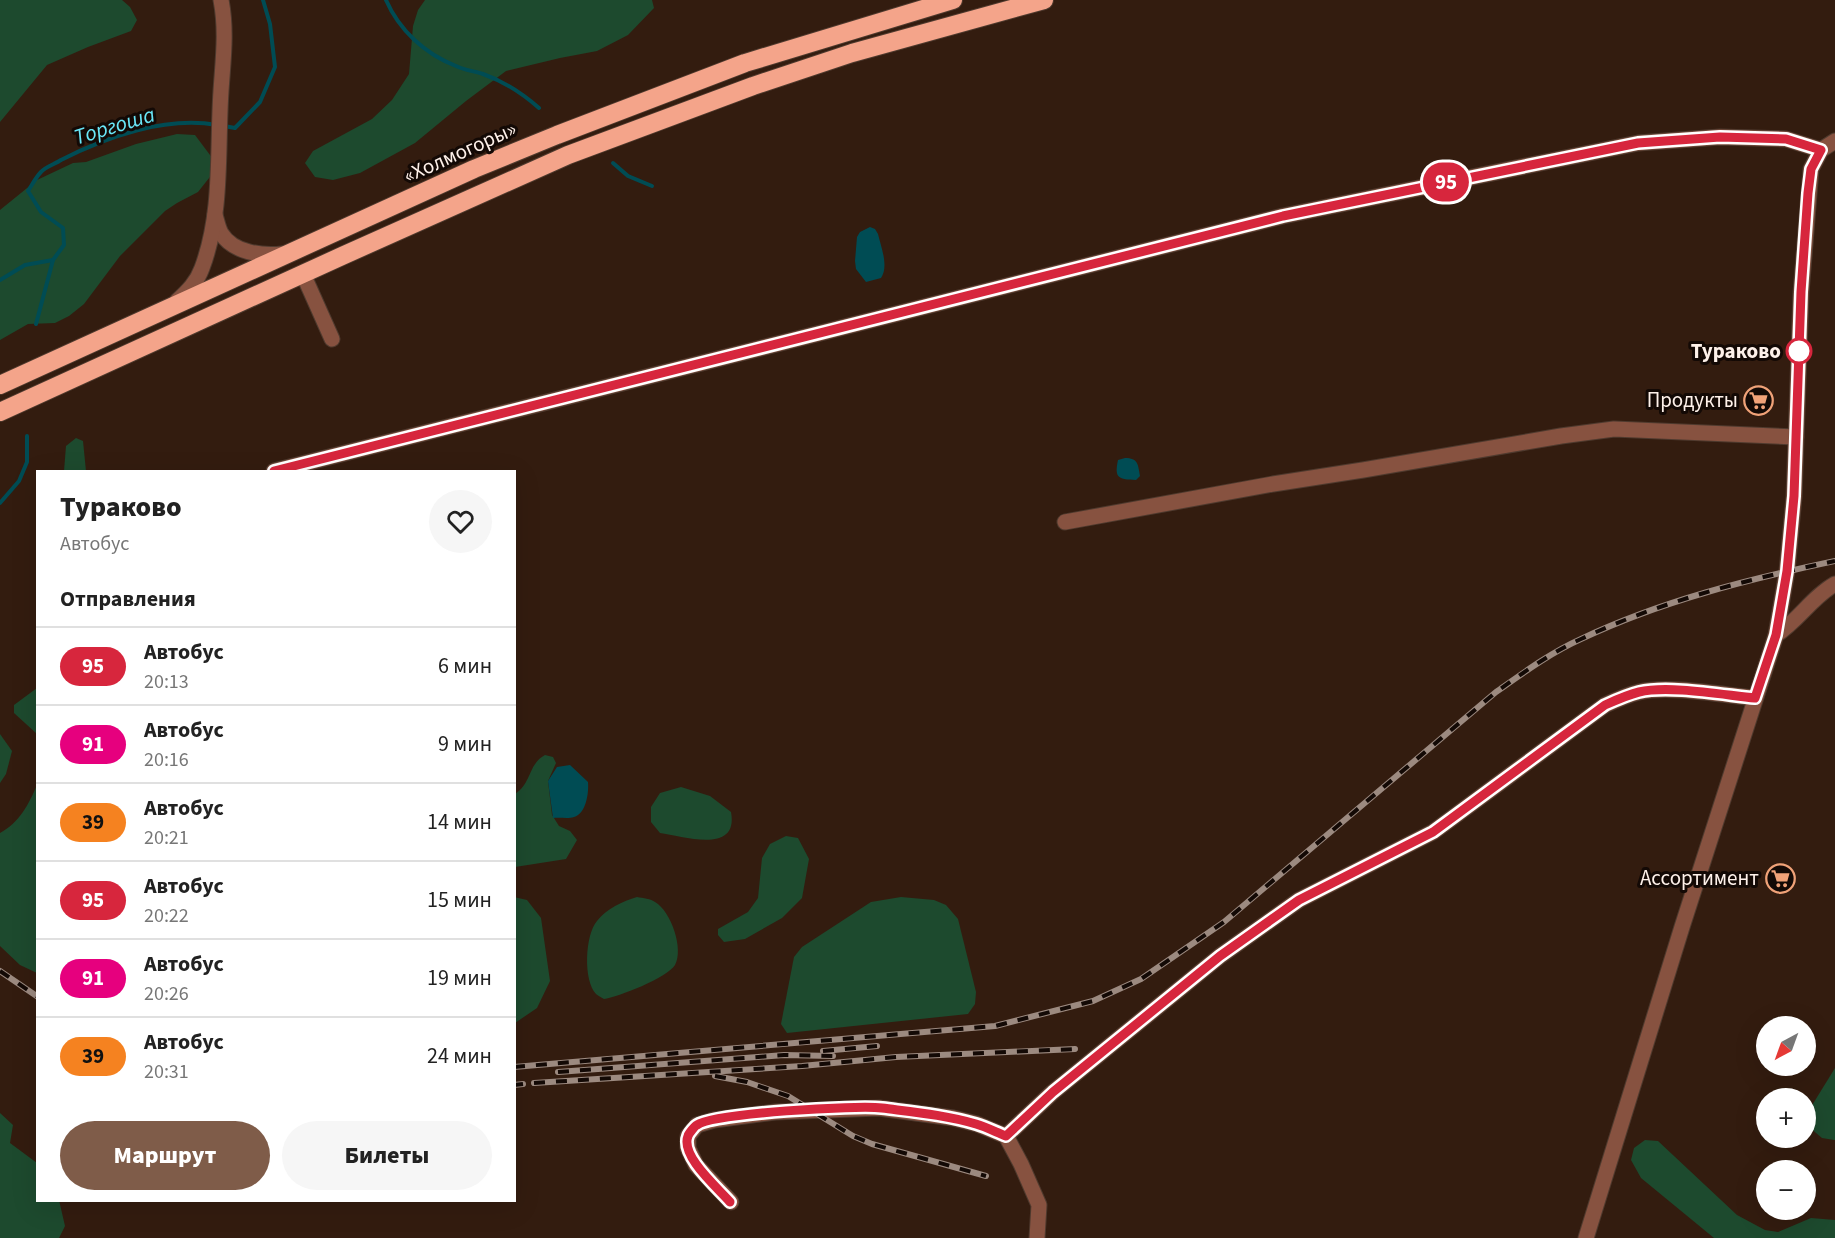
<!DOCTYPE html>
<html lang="ru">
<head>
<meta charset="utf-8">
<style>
  body { margin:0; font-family:"Source Sans 3",sans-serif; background:#f6f6f6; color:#222; height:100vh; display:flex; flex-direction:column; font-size:22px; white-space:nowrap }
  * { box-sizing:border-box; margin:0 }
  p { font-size:20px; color:#767676 }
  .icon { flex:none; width:33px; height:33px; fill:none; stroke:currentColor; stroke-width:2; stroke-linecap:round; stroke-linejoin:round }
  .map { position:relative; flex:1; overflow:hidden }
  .panel { position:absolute; left:36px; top:470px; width:480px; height:732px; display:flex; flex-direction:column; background:#fff; border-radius:0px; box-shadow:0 6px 24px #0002 }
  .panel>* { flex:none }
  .badge { padding:0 12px; border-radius:20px; font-size:21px; line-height:39px }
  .needle { width:39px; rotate:221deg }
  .tools { position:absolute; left:1756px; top:1016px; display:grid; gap:12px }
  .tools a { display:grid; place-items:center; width:60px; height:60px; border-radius:50%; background:#fff; box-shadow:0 6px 24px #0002; font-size:30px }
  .map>.badge { position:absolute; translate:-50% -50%; box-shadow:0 0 0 3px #fff }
  h2 { padding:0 24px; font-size:22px; line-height:54px }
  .round { display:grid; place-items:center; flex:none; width:63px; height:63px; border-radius:32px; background:#f6f6f6 }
  .overview { display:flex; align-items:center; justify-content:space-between; height:102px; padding:0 24px }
  h1 { font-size:28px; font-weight:800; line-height:45px }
  .cta { display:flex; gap:12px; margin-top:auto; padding:12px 24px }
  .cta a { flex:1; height:69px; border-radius:36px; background:#7f5c49; color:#fff; font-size:24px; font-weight:800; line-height:69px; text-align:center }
  .cta a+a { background:#f6f6f6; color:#222 }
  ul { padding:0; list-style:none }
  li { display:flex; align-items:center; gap:18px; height:78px; padding:0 24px; border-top:2px solid #e0e0e0 }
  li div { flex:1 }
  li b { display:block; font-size:22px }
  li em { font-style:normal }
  li .badge { min-width:66px; font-weight:700; text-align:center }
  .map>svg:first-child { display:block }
  .green { fill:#1d4a2e }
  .water { fill:#004c54 }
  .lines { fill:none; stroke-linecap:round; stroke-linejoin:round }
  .stream { stroke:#004c54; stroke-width:4 }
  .minor-casing { stroke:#4f3a2e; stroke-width:17 }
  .highway-casing { stroke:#4f3a2e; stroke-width:20 }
  .minor { stroke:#875240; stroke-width:15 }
  .highway { stroke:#f4a48a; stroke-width:18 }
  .rail-casing { stroke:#9c8a80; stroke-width:6 }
  .rail { stroke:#130905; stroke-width:4; stroke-dasharray:11; stroke-linecap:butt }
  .line-casing { stroke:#fff; stroke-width:14 }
  .line { stroke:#d7263d; stroke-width:9 }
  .stop-dot { fill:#fff; stroke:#d7263d; stroke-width:3 }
  .labels { text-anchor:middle; stroke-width:6; stroke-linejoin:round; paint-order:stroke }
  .street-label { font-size:21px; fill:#fef1ea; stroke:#130905 }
  .stop-label { font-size:21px; font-weight:bold; fill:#fef1ea; stroke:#130905; text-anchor:end }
  .poi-label { font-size:21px; fill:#fef1ea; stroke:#130905; text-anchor:end }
  .water-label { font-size:22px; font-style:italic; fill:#69e6f7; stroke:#130905 }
</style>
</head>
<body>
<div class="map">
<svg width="1835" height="1238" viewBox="0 0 1835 1238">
  <rect width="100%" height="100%" fill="#331c0f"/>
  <g class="green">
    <polygon points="0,0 122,0 130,7 137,20 131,31 88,47 47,65 0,122"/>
    <polygon points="425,0 652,0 654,8 628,35 597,51 560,58 506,71 466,101 415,143 360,173 333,180 315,177 305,163 313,151 372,119 392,100 409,74 413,26 418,10"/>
    <polygon points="177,134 195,135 213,159 213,173 198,192 177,203 165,211 120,256 84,304 69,316 55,323 28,324 0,340 0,210 37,180 73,163 86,162 136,144"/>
    <polygon points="76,438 83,441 86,471 64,471 66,446"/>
    <polygon points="37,688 37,734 14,713 14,705"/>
    <polygon points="0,734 12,751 6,774 0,783"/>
    <path d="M545,755l8,2 3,6 -8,18 4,34 7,11 11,5 7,9 -11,19 -51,8v-73c17,-11 13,-30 30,-39z"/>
    <path d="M37,785v188l-17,-8 -20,-19v-113c19,-10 29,-29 37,-48z"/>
    <path d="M681,787l29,9 21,16c8,43 -48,24 -71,21l-9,-11v-15l9,-14z"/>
    <polygon points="786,836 798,838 809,859 802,898 782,918 745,939 724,942 718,935 718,929 748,912 758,898 762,858 770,844"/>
    <polygon points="514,897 527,900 541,918 550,981 537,1008 515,1023"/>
    <path d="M637,897c6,1 14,2 18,5 16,9 29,47 20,63 -8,13 -57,32 -71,34 -3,-2 -6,-3 -8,-5 -13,-14 -11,-59 1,-73 9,-12 26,-20 40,-24z"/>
    <polygon points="901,897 934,900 946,905 958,919 976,992 975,1004 968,1014 787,1033 781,1024 794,957 802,947 871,902"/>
    <polygon points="1835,1068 1835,1140 1834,1140 1822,1138 1809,1127 1811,1107"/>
    <polygon points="0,1113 13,1125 10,1143 37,1163 38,1200 59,1200 65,1226 59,1238 0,1238"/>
    <polygon points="1645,1140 1658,1141 1737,1215 1765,1230 1778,1232 1811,1218 1835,1220 1835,1238 1714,1238 1641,1178 1631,1160 1634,1148"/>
  </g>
  <g class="water">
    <path d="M870,227l5,2 3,5c3,13 11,32 3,44l-15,4 -10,-13 -1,-8 2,-24 3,-5z"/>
    <path d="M1125,458c13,0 13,6 15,18l-4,4c-17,-1 -22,-1 -18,-20z"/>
    <path d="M570,765l18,17c1,11 -2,32 -14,35 -6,2 -14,0 -21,1l-5,-37 9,-14z"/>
  </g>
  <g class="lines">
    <g class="stream">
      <path d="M386,0c13,30 39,54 70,66 8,4 18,5 27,8 20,7 40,20 56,34"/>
      <polyline points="224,126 235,128 260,102 275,67 270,24 263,0"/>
      <polyline points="613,163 628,176 652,186"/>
      <polyline points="0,280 25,265 53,260"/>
      <path d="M36,324l17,-64 11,-15 -1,-17 -22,-16 -13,-21c4,-6 8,-14 13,-19 4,-5 14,-8 20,-12 45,-23 104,-44 156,-35"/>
      <polyline points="0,503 19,481 27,462 27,436"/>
    </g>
    <defs>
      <g id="minor">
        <path d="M215,215c2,6 3,13 6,18 12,20 41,23 61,21"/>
        <polyline points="303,274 332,339"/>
        <path d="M177,301c11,-10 20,-19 25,-33 21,-56 15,-118 19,-177 2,-31 6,-60 0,-91"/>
        <polyline points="274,471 1283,216 1638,143 1720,137 1786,139 1821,150"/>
        <polyline points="1065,522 1273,484 1363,470 1561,436 1614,429 1796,437"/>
        <path d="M1776,635c22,-14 36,-38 59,-51"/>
        <path d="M1006,1136l47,-44 167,-136 79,-56 134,-68 172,-127c11,-5 22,-10 34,-13 30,-7 84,3 116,6"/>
        <polyline points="731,1202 696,1165 688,1148 688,1136 697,1125 714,1120 775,1112 879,1108 953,1118 977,1124 1006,1136 1021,1164 1039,1205 1037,1238"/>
        <polyline points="1586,1238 1682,927 1776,635 1787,571 1794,497 1801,293 1811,169 1821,150 1835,141"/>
      </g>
      <g id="highway">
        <polyline points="0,385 474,169 557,135 745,63 953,0"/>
        <polyline points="0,412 342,256 568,155 753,86 852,53 1044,0"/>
      </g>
    </defs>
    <use href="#minor" class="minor-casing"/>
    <use href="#highway" class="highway-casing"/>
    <use href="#minor" class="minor"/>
    <use href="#highway" class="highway"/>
    <defs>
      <g id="rail">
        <polyline points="0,971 38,997"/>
        <polyline points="823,1051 877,1046"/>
        <path d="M514,1067l481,-41 98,-25 48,-22 83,-57 272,-230c27,-19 54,-39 85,-53 80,-38 168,-60 254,-78"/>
        <polyline points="558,1072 784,1055 833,1056"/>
        <polyline points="715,1076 747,1082 788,1096 853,1136 872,1144 986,1176"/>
        <polyline points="534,1083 802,1066 896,1057 1075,1049"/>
        <polyline points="514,1085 523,1084"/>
      </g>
    </defs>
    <use href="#rail" class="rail-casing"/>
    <use href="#rail" class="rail"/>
  </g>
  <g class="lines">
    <defs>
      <path id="line" d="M274,471l1009,-255 355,-73 82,-6 66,2 35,11 -10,19 -3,24 -7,99 -7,204 -7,75 -11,64 -21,63c-31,-3 -86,-13 -116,-6 -12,3 -23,8 -34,13l-172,127 -134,68 -79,56 -167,136 -47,44c-10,-4 -20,-9 -30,-12 -30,-9 -63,-12 -94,-16 -25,-3 -168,5 -185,17 -2,1 -8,8 -9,11 -8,20 30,52 42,66"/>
    </defs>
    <use href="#line" class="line-casing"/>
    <use href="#line" class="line"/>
  </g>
  <defs>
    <symbol id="supermarket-ring" viewBox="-11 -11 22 22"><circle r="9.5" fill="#130905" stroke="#f0a278" stroke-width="1.5"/><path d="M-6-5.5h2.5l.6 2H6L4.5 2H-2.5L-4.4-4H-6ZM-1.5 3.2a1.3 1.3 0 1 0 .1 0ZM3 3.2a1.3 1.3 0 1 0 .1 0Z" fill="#f0a278"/></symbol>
  </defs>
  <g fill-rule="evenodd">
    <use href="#supermarket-ring" x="1742" y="384" width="33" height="33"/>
    <use href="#supermarket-ring" x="1764" y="862" width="33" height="33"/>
  </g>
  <circle class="stop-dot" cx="1799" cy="351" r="12"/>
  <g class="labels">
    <g class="street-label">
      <text transform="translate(460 152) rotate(-24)" y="7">«Холмогоры»</text>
    </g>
    <g class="stop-label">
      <text x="1781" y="358">Тураково</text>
    </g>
    <g class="poi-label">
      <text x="1738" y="407">Продукты</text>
      <text x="1759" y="885">Ассортимент</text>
    </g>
    <g class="water-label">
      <text transform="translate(114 125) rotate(-17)" y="8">Торгоша</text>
    </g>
  </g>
</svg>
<div class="tools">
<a><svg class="needle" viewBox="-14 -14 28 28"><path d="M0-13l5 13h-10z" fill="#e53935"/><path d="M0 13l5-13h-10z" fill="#767676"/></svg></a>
<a>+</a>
<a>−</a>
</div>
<b class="badge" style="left:1446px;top:182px;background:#d7263d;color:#fff">95</b>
<section class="panel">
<div class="overview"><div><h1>Тураково</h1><p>Автобус</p></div><a class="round"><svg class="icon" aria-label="heart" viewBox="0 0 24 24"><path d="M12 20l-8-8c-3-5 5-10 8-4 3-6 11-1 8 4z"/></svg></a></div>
<h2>Отправления</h2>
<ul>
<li><span class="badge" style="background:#d7263d;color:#fff">95</span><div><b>Автобус</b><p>20:13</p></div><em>6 мин</em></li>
<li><span class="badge" style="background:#e6007e;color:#fff">91</span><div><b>Автобус</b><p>20:16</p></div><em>9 мин</em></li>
<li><span class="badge" style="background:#f58220;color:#111">39</span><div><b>Автобус</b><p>20:21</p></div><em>14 мин</em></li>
<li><span class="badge" style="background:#d7263d;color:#fff">95</span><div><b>Автобус</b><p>20:22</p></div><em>15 мин</em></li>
<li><span class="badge" style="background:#e6007e;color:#fff">91</span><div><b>Автобус</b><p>20:26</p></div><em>19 мин</em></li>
<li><span class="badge" style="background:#f58220;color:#111">39</span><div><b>Автобус</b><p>20:31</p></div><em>24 мин</em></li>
</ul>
<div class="cta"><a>Маршрут</a><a>Билеты</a></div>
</section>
</div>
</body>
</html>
